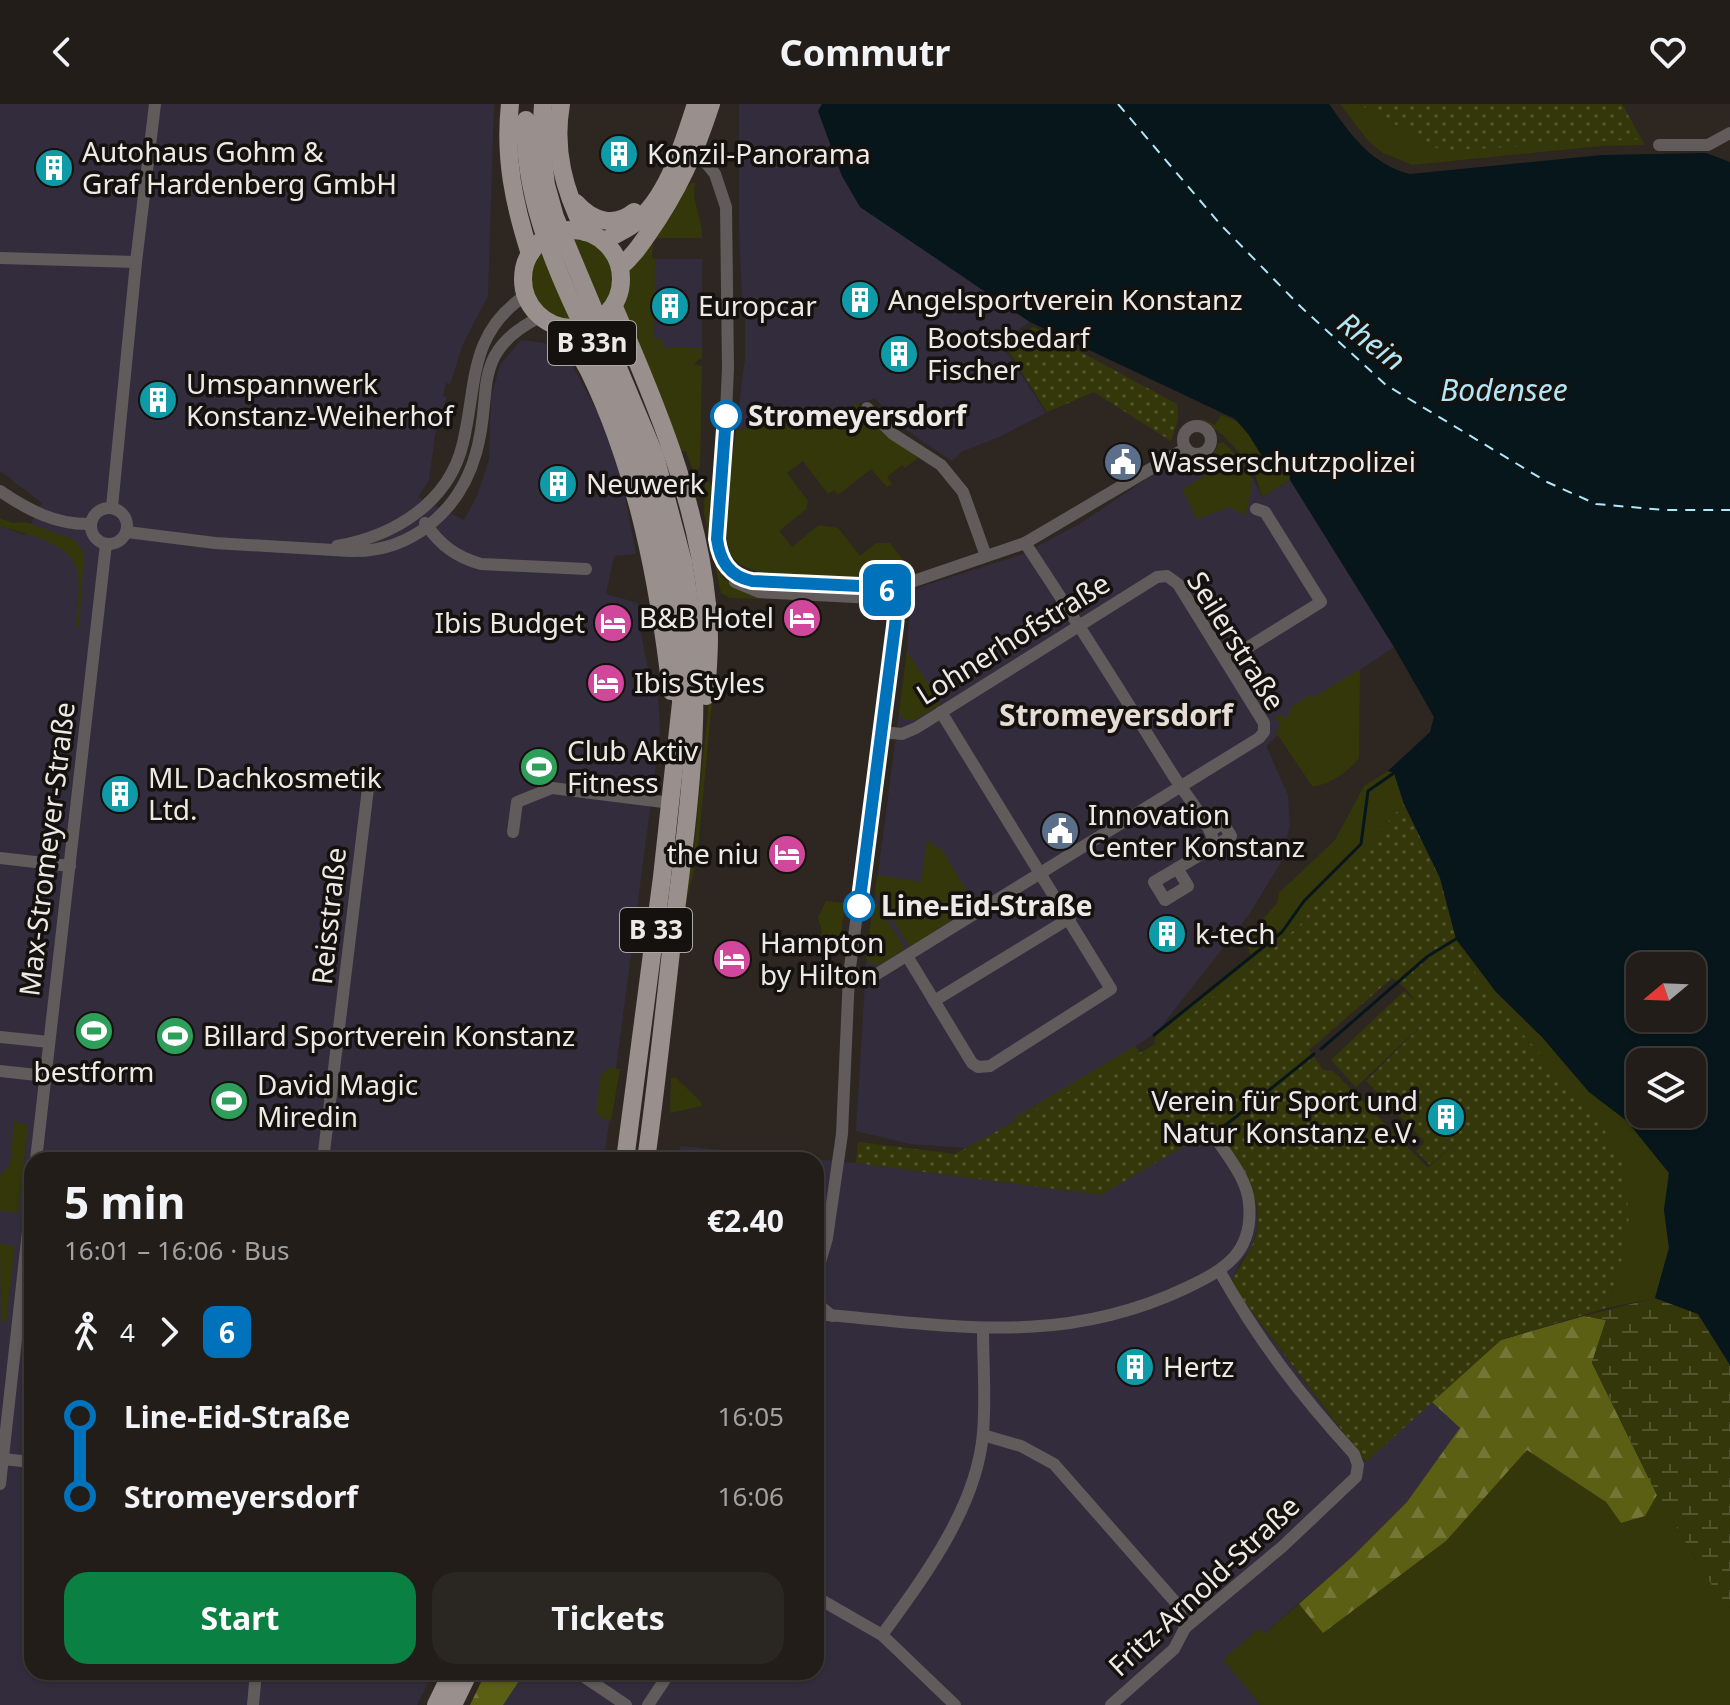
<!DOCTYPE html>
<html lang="en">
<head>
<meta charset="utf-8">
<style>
  body { margin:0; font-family:"Noto Sans",sans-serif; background:#2a2622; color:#f1f3f6; height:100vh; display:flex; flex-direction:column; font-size:30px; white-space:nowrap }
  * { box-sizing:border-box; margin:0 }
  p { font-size:26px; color:#a2a2a2 }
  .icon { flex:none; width:44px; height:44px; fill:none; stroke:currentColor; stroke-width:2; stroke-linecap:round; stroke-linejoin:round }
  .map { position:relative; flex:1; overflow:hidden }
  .side { position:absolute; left:24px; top:1048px; width:800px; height:528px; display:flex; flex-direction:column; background:#221d19; border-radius:24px; box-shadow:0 2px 6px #0004,0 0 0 2px #3f3b38 }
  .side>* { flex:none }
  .badge { padding:0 16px; border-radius:12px; font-size:28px; line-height:52px }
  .needle { width:52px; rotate:251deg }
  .tools { position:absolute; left:1626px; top:848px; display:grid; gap:16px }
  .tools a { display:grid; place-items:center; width:80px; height:80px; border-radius:16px; background:#221d19; box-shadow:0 2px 6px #0004,0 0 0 2px #3f3b38; font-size:40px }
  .map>.badge { position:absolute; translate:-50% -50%; box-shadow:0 0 0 4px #fff }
  .legs { display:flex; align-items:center; gap:12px; height:88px; padding:0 40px; font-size:26px }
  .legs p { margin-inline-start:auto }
  .headline { display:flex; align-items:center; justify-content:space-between; height:136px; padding:0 40px }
  h1 { font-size:44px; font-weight:700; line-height:60px }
  .cta { display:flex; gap:16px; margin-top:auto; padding:16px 40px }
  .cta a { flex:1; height:92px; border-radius:24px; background:#0b8043; color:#fff; font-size:32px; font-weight:700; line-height:92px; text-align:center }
  .cta a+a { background:#2a2622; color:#f1f3f6 }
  ul { padding:0 40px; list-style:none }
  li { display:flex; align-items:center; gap:28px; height:80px; font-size:30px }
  li i { display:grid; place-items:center; width:12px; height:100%; margin:0 10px; background:currentColor }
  li i::after { content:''; width:20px; height:20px; margin:-10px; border:6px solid; border-radius:50%; background:#221d19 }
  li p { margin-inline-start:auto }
  li:first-child i { background:linear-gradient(#0000 50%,currentColor 0) }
  li:last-child i { background:linear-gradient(currentColor 50%,#0000 0) }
  header { display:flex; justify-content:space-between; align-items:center; height:104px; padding:0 40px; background:#221d19; font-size:36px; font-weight:700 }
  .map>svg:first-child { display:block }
  .commercial { fill:#332c3d }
  .grass { fill:#343709 }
  .forest { fill:url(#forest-firs) }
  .wetland { fill:url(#wetland-marsh) }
  .park { fill:url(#park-dots); fill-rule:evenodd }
  .water { fill:#06161a; fill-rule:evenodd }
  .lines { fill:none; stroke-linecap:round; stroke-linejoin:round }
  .stream { stroke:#06161a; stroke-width:3 }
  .ferry { stroke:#b2e7f7; stroke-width:2; stroke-dasharray:10 8; stroke-linecap:butt }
  .minor { stroke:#615c5b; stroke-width:12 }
  .primary { stroke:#998f8d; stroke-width:18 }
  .primary-bridge { stroke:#998f8d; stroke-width:18 }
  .line-1-casing { stroke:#fff; stroke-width:18 }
  .line-1 { stroke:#0072bc; stroke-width:12 }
  .stop-1-dot { fill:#fff; stroke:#0072bc; stroke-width:4 }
  .labels { text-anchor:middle; stroke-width:7; stroke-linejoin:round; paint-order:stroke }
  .shield { fill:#14110e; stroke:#aca8a4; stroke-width:2 }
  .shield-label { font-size:26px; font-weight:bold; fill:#ede9e5 }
  .poi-label { font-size:28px; fill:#ede9e5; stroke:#14110e; text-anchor:start }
  .stop-label { font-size:28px; font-weight:bold; fill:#ede9e5; stroke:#14110e; text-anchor:start }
  .street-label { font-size:28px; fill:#ede9e5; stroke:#14110e }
  .water-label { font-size:30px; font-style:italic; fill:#b2e7f7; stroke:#14110e }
  .neighbourhood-label { font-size:30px; font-weight:bold; fill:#e5ddd5; stroke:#14110e }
</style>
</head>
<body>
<header><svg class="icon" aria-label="back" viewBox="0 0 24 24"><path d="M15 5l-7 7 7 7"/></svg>Commutr<svg class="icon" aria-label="heart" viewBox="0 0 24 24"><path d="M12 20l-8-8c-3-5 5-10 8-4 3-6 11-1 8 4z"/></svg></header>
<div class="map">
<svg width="1730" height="1601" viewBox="0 0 1730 1601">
  <defs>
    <pattern id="forest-firs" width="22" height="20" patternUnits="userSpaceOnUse" patternTransform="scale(2)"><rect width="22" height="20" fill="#5b5f14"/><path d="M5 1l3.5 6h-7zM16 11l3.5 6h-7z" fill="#737636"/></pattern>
    <pattern id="wetland-marsh" width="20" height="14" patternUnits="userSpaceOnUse" patternTransform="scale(2)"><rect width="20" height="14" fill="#343709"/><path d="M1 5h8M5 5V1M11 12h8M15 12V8" fill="none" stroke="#52542d"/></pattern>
    <pattern id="park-dots" width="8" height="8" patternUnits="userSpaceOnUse" patternTransform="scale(2)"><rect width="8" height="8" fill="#343709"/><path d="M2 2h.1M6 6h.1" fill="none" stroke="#52542d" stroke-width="1.8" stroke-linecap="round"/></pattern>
  </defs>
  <rect width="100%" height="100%" fill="#2e2721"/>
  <g class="commercial">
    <polygon points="0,0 494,0 488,192 463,240 450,280 446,279 443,292 447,293 435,331 429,376 418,393 464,416 477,392 489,356 491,293 500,261 521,236 544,239 566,250 598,309 620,366 636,450 614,452 606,490 638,499 639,518 647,561 658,589 660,629 604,1056 32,1056 32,1568 434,1568 417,1601 0,1601 0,422 25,431 42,399 0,367"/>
    <polygon points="739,0 822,0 818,7 842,72 1005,203 1030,218 1000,238 1046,309 999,333 961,348 952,357 899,321 875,294 842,306 736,326 745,255 745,213 742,195 739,123"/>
    <polygon points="652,155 702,155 702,244 651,245"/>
    <polygon points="1223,338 1248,364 1262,393 1290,376 1292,378 1394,543 1311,599 1266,642 1288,691 1290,722 1281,758 1248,812 1157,928 1136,942 1140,949 966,1044 910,1040 856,1027 866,863 907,547 911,486 1023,450 1081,419 1184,350 1198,356 1212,353 1218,340"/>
    <polygon points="1212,1024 1242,1066 1255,1091 1258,1121 1252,1143 1239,1160 1231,1180 1365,1358 1431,1297 1461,1324 1407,1398 1353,1452 1264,1530 1259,1525 1224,1556 1261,1601 477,1601 493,1568 816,1568 816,1056 677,1056 680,1042 856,1059 1101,1091"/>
  </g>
  <g class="grass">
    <polygon points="1340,0 1359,0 1442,47 1622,0 1645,41 1602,42 1412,61 1383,49 1369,38"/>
    <path d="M692,79h3c-4,19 8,36 7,55h-49l-1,20 3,1 -1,79 8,1 1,9h39v12l-3,-1 -5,5 8,2 -2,101 -4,4 -3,-1 -7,-19h-4l-9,-13 -49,-126c-1,-13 2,-30 6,-43 6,-16 49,-76 62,-86z"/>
    <circle cx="572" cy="175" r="41"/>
    <path d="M858,299l17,23 43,32 -13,10 -3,-3 -15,12 5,7 -5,3 -16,-18 -33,26 -4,-5 -6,4 -25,-33 -16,12 21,28 -2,8 -27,22 13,16 27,-22 19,3 22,28 16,-13h14l21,28 -12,9c-33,-1 -158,7 -169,-28 -11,-34 2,-87 6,-122l106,-20z"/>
    <polygon points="1221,311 1241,319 1270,365 1289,359 1290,376 1262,393 1253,364 1223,331 1202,317 1203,315 1215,321"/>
    <path d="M1223,338c32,33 34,30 22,74l-15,-9 -33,12 -15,-29 36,-23 -6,-10 6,-13z"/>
    <polygon points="689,374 698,376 697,406 716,555 697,755 687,794 656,1044 684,793 693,754 713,555"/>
    <path d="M708,377l5,4 -4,23 5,2c-1,24 -7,64 21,75 13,6 31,7 42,14l-47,-1 -9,-5 -17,-80 1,-30z"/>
    <path d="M0,414l12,5 13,-1 50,18 9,14 -5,72h-3c1,-16 4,-35 2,-52 -5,-33 -52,-39 -78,-48z"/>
    <polygon points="907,547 941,600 915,616 905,616 899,609"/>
    <path d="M1360,565l-1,89c-8,12 -33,29 -47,28l-37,-55 6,-5 -6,-10 5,-2 5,4 6,-4 -4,-4 23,-15 3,3z"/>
    <polygon points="1388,667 1394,669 1404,700 1324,788 1300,821 1154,941 1157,928 1251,854 1246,835 1277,799 1279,789 1335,736 1364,682"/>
    <polygon points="927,736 943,747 975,801 910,843 875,788 877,771 921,778"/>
    <polygon points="874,795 905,845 881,860 871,860 866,854"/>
    <path d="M826,797l19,2 -6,50 -45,-6v-4l5,-3 17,4c11,-7 4,-17 2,-27z"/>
    <polygon points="1456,835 1496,888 1542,933 1589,988 1627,1017 1669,1069 1664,1106 1669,1144 1655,1194 1606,1204 1621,1159 1593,1005 1569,983 1488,890"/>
    <polygon points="1135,942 1140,949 1014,1017 1014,1014"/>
    <polygon points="608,964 620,965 611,1017 600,1013 596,1007 601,971"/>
    <polygon points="675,973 701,998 701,1002 670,1009 671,974"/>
    <polygon points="14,1017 28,1022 18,1109 0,1107 0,1071 10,1061"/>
    <polygon points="0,1140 15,1142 6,1217 1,1219"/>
    <polygon points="1527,1345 1606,1398 1621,1419 1645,1412 1657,1391 1722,1498 1730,1504 1730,1601 1261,1601 1223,1556 1259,1524 1264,1530 1299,1500 1324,1528 1446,1437"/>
  </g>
  <g class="forest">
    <polygon points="1584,1212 1606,1216 1592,1259 1657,1391 1645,1412 1621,1419 1606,1398 1527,1346 1446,1437 1323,1529 1299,1500 1353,1452 1407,1398 1460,1324 1431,1297 1501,1236"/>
    <polygon points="486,1568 525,1568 503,1601 470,1601"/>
  </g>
  <polygon class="wetland" points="1655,1194 1698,1210 1730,1261 1730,1504 1722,1498 1657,1391 1592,1258 1606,1216 1584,1212"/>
  <g class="park">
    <polygon points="1359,0 1622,0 1641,35 1442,47"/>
    <polygon points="1034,223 1177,300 1178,316 1171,337 1094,288 1047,308 1003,238"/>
    <path d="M1404,700l36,74 16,61 32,55 81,93 24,22 30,55 6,54 -8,45 -15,45 -105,32 -135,122 -135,-178c5,-13 14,-25 21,-38 21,-43 -16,-84 -39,-117l-112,66 -245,-32 2,-21 97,12 199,-109 146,-120 24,-33zM1392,874l12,9 15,17 -15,-13 -73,69 25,27 72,-68 -62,62 59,61 -9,9 14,14 36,-31 -38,34 -95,-97 -10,-1 -14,-20z"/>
  </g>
  <path class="water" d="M822,0h507c22,31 42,60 81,70l192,-19 104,-2 24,9v1203l-32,-51 -43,-16 14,-50 -5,-38 5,-37 -42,-52 -38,-29 -47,-55 -46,-45 -40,-53 -16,-61 -36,-74 -10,-31 -6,-2 42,-39 4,-15 -40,-70 -104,-167 -1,-17 -19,6 -21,-34 -14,-16 -205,-97 -170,-115 -18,-31 -24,-65zM1640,862h52v52h-52zM1640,958h52v52h-52z"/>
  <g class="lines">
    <g class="stream">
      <polyline points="1154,931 1282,828 1304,797 1361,740 1368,687 1394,669"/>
      <polyline points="1321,945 1428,852 1456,835"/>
      <polyline points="1222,1024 1314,950"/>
    </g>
    <polyline class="ferry" points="1118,0 1220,120 1301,203 1386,281 1547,378 1596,400 1665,406 1730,406"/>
    <g class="minor">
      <polyline points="1659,41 1708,41 1730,29"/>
      <polyline points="687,48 707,60 715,70 726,103 728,264 723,375 717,435 721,456"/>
      <polyline points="0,154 136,158"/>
      <polyline points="867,304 893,330 941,361 963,388 986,452"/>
      <circle cx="1197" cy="336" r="14"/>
      <path d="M0,387c28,19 56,34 91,33"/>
      <polyline points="112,403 136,158 155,0"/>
      <circle cx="109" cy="422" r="18"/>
      <path d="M425,419c15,22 31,34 56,41l105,5"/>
      <path d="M127,428l88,11 135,8c61,2 110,-40 126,-98 18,-61 -8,-100 64,-136"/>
      <path d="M1025,439c50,75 98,152 146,229 14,23 39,50 44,74l-61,36 11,18 23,-14 -11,-18"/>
      <path d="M337,442c57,-10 112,-43 126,-103 14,-58 5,-110 63,-148"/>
      <path d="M719,450l14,19 19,8 130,6c11,5 12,18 14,29l-47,359 -7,159 -15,104 -11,38"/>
      <polyline points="735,478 759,488 893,495"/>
      <polyline points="893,495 908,479 1025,439 1186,344"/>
      <polyline points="1226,557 1321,498 1265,408 1256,405"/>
      <polyline points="1212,726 1223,719 1231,732 1215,742"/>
      <polyline points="513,728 517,698 552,684 671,699"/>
      <polyline points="0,754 70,762"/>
      <polyline points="907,852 972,959 978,963 990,962 1111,885 941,608"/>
      <polyline points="849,871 877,870 1259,634 1264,628 1264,619 1178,480 1167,472 1157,473 916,624 902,630 882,628"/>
      <polyline points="934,897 1070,814"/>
      <polyline points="0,933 49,938"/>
      <polyline points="0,967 46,972"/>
      <polyline points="36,1056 106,440"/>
      <polyline points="323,1056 370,668"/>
      <polyline points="816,1195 820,1202 832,1212"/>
      <path d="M816,1210c134,11 243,34 370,-26 38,-18 68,-35 63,-85 -2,-25 -23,-49 -36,-69"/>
      <polyline points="983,1331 1021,1342 1054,1360 1177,1500 1185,1524"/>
      <polyline points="3,1355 32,1358"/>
      <polyline points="0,1380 32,1091"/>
      <polyline points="816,1493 882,1531 955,1601"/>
      <path d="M882,1531c42,-58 95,-128 101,-202 3,-34 0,-70 0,-105"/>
      <polyline points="577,1568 626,1601"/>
      <polyline points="253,1601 256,1568"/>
      <polyline points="648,1601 670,1568"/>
      <path d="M1111,1601l63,-56 11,-21 97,-81 74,-70 2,-12 -4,-11c-54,-59 -95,-113 -134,-182"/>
    </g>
    <g class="primary">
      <path d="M510,0c-6,53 4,100 20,150"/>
      <path d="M561,0c-8,46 3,86 24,128"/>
      <polyline points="541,38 543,0"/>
      <path d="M576,99c16,18 38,25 58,9"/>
      <circle cx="572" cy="175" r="49"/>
      <path d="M604,138c10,-8 23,-12 32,-20 33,-27 47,-79 60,-118"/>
      <path d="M620,163c12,-10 19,-20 28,-33 30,-43 47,-81 63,-130"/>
      <path d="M614,203c41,94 83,194 93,297 4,31 1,62 -1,92"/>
      <path d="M565,224c7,15 16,28 24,43 48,98 70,213 82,320"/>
      <polyline points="625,1056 662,773 681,599 680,548 668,461"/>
      <path d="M646,1056c11,-78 19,-157 28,-235 16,-124 32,-238 9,-363"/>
      <polyline points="436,1601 452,1568"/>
      <polyline points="453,1601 469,1568"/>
    </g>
    <g class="primary-bridge">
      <path d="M526,16c-5,104 60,205 100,298 19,47 32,97 42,147"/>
      <polyline points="541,38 546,81 555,113 655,352 683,458"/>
    </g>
  </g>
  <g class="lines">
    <defs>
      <path id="line-1" d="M726,312l-9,123c3,22 12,37 35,42l130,6c13,7 15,24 13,39l-36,280"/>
    </defs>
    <use href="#line-1" class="line-1-casing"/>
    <use href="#line-1" class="line-1"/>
  </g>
  <defs>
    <symbol id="building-disc" viewBox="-11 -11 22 22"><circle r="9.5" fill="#0f9aa8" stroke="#14110e"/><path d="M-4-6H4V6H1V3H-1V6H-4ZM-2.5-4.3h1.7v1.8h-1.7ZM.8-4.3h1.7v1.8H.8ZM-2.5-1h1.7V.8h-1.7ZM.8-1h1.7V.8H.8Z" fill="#fff"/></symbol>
    <symbol id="civic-disc" viewBox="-11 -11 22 22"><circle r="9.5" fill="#5c6f8a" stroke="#14110e"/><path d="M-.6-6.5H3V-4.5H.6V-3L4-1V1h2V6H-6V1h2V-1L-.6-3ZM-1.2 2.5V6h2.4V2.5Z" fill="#fff"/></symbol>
    <symbol id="hotel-disc" viewBox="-11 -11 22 22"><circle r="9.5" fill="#d1479c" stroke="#14110e"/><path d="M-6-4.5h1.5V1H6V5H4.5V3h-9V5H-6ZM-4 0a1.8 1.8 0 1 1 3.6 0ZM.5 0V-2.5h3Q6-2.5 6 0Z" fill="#fff"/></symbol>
    <symbol id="stadium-disc" viewBox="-11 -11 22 22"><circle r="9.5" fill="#2e9e5b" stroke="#14110e"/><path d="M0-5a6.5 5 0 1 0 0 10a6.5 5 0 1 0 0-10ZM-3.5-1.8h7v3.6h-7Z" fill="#fff"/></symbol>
  </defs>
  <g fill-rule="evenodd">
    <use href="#building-disc" x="597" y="28" width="44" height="44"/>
    <use href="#building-disc" x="32" y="42" width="44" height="44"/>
    <use href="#building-disc" x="838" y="174" width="44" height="44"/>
    <use href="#building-disc" x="648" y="180" width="44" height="44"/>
    <use href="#building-disc" x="877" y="228" width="44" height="44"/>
    <use href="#building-disc" x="136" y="274" width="44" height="44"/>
    <use href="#civic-disc" x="1101" y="336" width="44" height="44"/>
    <use href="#building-disc" x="536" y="358" width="44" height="44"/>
    <use href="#hotel-disc" x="780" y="492" width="44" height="44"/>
    <use href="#hotel-disc" x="591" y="497" width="44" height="44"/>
    <use href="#hotel-disc" x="584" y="557" width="44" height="44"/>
    <use href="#stadium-disc" x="517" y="641" width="44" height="44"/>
    <use href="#building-disc" x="98" y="668" width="44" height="44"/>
    <use href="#civic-disc" x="1038" y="705" width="44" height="44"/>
    <use href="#hotel-disc" x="765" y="728" width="44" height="44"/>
    <use href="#building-disc" x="1145" y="808" width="44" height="44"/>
    <use href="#hotel-disc" x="710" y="833" width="44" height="44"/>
    <use href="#stadium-disc" x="72" y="905" width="44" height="44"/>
    <use href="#stadium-disc" x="153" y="910" width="44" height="44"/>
    <use href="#stadium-disc" x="207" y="975" width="44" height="44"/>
    <use href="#building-disc" x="1424" y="991" width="44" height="44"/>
    <use href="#building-disc" x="1113" y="1241" width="44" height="44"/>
  </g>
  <g class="stop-1-dot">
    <circle cx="726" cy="312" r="14"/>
    <circle cx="859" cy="802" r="14"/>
  </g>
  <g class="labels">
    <g class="shield">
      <rect x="548" y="217" width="88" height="44" rx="6"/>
      <rect x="620" y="804" width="72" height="44" rx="6"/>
    </g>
    <g class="shield-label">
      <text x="592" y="248">B 33n</text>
      <text x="656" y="835">B 33</text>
    </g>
    <g class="poi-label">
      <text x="82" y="58">Autohaus Gohm &amp;<tspan x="82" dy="32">Graf Hardenberg GmbH</tspan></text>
      <text x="647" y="60">Konzil-Panorama</text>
      <text x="888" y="206">Angelsportverein Konstanz</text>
      <text x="698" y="212">Europcar</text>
      <text x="927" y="244">Bootsbedarf<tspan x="927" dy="32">Fischer</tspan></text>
      <text x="186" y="290">Umspannwerk<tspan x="186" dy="32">Konstanz-Weiherhof</tspan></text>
      <text x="1151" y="368">Wasserschutzpolizei</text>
      <text x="586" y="390">Neuwerk</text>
      <text x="774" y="524" text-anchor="end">B&amp;B Hotel</text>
      <text x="585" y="529" text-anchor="end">Ibis Budget</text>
      <text x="634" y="589">Ibis Styles</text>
      <text x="567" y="657">Club Aktiv<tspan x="567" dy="32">Fitness</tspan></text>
      <text x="148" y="684">ML Dachkosmetik<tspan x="148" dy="32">Ltd.</tspan></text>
      <text x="1088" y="721">Innovation<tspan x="1088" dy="32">Center Konstanz</tspan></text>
      <text x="759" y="760" text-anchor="end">the niu</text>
      <text x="1195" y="840">k-tech</text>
      <text x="760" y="849">Hampton<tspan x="760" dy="32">by Hilton</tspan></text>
      <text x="203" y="942">Billard Sportverein Konstanz</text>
      <text x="94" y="978" text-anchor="middle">bestform</text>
      <text x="257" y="991">David Magic<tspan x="257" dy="32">Miredin</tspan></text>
      <text x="1418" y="1007" text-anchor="end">Verein für Sport und<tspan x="1418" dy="32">Natur Konstanz e.V.</tspan></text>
      <text x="1163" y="1273">Hertz</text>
    </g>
    <g class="stop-label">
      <text x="748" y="322">Stromeyersdorf</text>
      <text x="881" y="812">Line-Eid-Straße</text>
    </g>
    <g class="street-label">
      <text transform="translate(1013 535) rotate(-32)" y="10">Lohnerhofstraße</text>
      <text transform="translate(1236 537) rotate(58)" y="10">Seilerstraße</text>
      <text transform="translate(47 745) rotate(-83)" y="10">Max-Stromeyer-Straße</text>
      <text transform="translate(329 812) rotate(-84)" y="10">Reisstraße</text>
      <text transform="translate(1204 1482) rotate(-43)" y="10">Fritz-Arnold-Straße</text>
    </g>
    <g class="water-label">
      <text transform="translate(1371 238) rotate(37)" y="10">Rhein</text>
      <text x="1504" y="297">Bodensee</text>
    </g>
    <g class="neighbourhood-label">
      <text x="1116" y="622">Stromeyersdorf</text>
    </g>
  </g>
</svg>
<div class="tools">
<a><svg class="needle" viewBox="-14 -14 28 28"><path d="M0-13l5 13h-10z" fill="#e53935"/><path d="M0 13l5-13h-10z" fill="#a2a2a2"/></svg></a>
<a><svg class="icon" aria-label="layers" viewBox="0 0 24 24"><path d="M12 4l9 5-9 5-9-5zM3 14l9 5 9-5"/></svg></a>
</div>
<b class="badge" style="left:887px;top:486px;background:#0072bc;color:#fff">6</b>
<section class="side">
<div class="headline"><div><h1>5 min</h1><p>16:01 – 16:06 · Bus</p></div><b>€2.40</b></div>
<div class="legs"><svg class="icon" aria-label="walk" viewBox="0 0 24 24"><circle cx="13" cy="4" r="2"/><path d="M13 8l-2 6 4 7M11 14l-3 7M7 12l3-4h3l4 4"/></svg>4<svg class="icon" aria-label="forward" viewBox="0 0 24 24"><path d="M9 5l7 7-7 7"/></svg><b class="badge" style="background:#0072bc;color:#fff">6</b></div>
<ul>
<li><i style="color:#0072bc"></i><b>Line-Eid-Straße</b><p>16:05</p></li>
<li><i style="color:#0072bc"></i><b>Stromeyersdorf</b><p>16:06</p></li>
</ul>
<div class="cta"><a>Start</a><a>Tickets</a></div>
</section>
</div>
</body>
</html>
